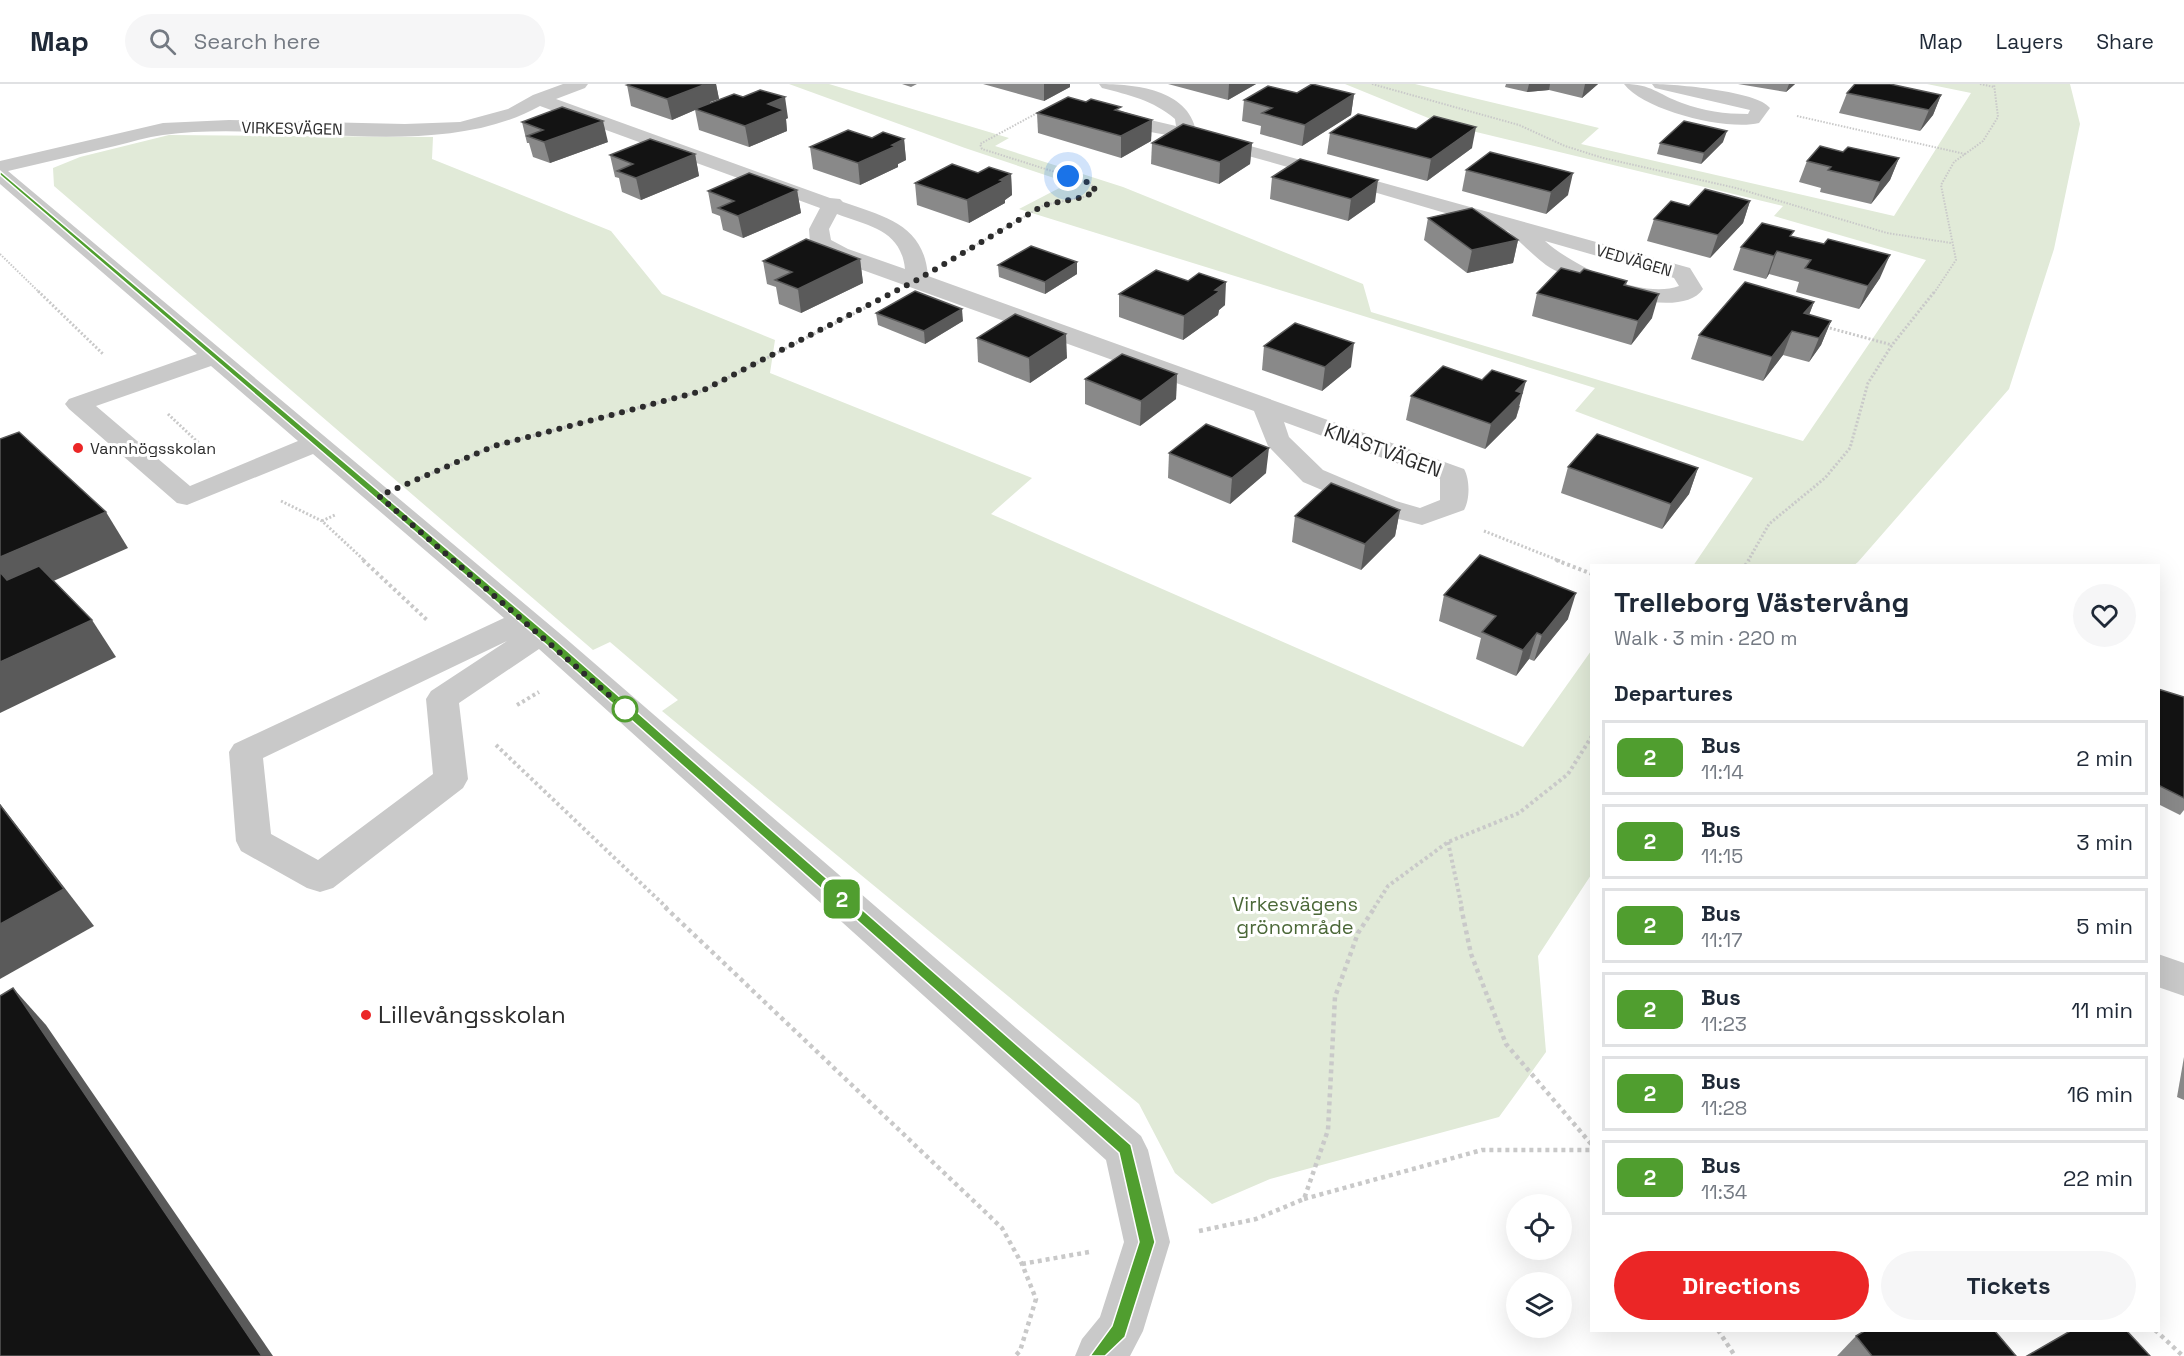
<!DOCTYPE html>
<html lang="en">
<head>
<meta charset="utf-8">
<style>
  body { margin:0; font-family:"Space Grotesk",sans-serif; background:#f6f6f7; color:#1f2937; height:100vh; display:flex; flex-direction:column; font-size:22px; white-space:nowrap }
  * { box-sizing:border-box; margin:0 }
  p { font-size:20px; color:#747a83 }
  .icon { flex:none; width:33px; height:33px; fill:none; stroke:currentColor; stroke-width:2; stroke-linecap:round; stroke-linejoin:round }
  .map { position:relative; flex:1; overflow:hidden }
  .details { position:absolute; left:1590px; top:480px; width:570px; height:768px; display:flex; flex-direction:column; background:#fff; border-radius:0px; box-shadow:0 6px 24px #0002 }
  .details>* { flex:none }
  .badge { padding:0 12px; border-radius:9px; font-size:21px; line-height:39px }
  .controls { position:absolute; left:1506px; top:1110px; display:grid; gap:12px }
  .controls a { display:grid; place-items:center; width:66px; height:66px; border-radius:50%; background:#fff; box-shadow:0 6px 24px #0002; font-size:30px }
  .you { position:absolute; width:30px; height:30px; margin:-15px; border:4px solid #fff; border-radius:50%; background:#1a73e8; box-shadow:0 0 0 9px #1a73e833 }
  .map>.badge { position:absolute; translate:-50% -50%; box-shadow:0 0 0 3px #fff }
  h2 { padding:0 24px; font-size:22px; line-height:54px }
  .round { display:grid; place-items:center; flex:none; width:63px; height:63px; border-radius:32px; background:#f6f6f7 }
  .summary { display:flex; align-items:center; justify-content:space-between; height:102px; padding:0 24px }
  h1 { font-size:28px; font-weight:600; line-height:45px }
  .action { display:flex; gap:12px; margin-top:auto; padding:12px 24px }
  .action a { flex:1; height:69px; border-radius:36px; background:#eb2626; color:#fff; font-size:24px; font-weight:600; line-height:69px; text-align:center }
  .action a+a { background:#f6f6f7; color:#1f2937 }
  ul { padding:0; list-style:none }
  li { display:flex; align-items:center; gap:18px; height:75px; margin:0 12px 9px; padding:0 12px; border:3px solid #e0e1e3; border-radius:0px }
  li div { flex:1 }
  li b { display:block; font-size:22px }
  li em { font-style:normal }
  li .badge { min-width:66px; font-weight:700; text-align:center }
  header { display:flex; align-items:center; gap:36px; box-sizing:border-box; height:84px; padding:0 30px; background:#fff; border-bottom:2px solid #e0e1e3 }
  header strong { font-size:28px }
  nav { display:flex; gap:33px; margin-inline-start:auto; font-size:21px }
  .search { width:420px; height:54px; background:#f6f6f7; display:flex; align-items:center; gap:15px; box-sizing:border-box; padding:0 21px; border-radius:33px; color:#747a83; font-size:22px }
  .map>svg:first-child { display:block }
  .green { fill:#e1ead8 }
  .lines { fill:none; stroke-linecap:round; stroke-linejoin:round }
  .path-far3 { stroke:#c9c9c9; stroke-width:2; stroke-dasharray:1.5 1.5; stroke-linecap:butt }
  .path-far2 { stroke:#c9c9c9; stroke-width:3; stroke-dasharray:2 2; stroke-linecap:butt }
  .path-far1 { stroke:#c9c9c9; stroke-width:4; stroke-dasharray:3 3; stroke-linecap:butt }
  .path { stroke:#c9c9c9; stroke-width:4.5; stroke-dasharray:4 4; stroke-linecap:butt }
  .minor { fill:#c9c9c9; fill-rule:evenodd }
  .wall { fill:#898989 }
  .shaded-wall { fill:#5a5a5a }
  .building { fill:#131313; stroke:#5a5a5a; stroke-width:1.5 }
  .line { fill:#509e2f; stroke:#fff; stroke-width:1.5 }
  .walk { stroke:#2c2c2c; stroke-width:6; stroke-dasharray:0 10.8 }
  .poi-dot { fill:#eb2626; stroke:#fff; stroke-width:2 }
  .stop-dot { fill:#fff; stroke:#509e2f; stroke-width:3 }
  .labels { text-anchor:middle; stroke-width:6; stroke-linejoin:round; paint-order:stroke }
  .far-street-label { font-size:16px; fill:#2c2c2c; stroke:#fff }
  .far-poi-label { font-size:16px; fill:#2c2c2c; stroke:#fff; text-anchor:start }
  .street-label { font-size:20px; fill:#2c2c2c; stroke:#fff }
  .park-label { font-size:20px; fill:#4b6838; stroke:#fff }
  .near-poi-label { font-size:24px; fill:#2c2c2c; stroke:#fff; text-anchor:start }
</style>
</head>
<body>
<header>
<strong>Map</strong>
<div class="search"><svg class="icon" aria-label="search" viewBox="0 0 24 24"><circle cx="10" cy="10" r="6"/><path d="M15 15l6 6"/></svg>Search here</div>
<nav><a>Map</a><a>Layers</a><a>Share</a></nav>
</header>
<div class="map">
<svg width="2184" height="1272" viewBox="0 0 2184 1272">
  <rect width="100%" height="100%" fill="#fff"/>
  <g class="green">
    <polygon points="789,0 829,0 1009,54 995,62 1123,103 1363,200 1371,228 1803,357 1926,176 1774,132 1783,122 1443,40 1345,0 1415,0 1599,44 1581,60 1894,132 1971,9 1927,0 2070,0 2080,40 2054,165 2009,305 1858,478 1853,482 1693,482 1753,394 1575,327 1595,304 1019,125 1069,99 965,64"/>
    <polygon points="169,51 433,53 432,75 611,147 662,210 775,256 770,289 1032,394 991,430 1523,663 1591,567 1591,791 1538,872 1546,968 1499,1033 1270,1095 1212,1120 1175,1089 1139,1020 662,627 678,616 610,558 593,566 54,102 53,84 80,73"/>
  </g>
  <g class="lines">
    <g class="path-far3">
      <polyline points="1372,0 1519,41 1565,62 1603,74 1736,104 1887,149 1951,159"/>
      <polyline points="1980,0 1994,3"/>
      <polyline points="1797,32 1965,70"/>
      <polyline points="0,170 40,209"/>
      <polyline points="959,171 1044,121 1084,113 1096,107 1090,99 982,65 980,60 1039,28"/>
      <polyline points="1934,209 1956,176 1941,101 1954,78 1983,57 1998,33 1994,0"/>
    </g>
    <g class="path-far2">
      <polyline points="38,207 103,270"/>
      <polyline points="1826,243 1892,261"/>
      <polyline points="168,330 204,364"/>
      <polyline points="421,394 494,362 702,307 869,222"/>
      <polyline points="281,417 322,437 365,477"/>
      <polyline points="322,437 335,431"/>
      <polyline points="1484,447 1560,477"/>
      <polyline points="1748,477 1769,440 1825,394 1850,364 1868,299 1892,261 1935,207"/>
    </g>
    <g class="path-far1">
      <polyline points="363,476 427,536"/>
      <polyline points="1556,476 1592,490"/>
      <polyline points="1745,482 1749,476"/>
      <polyline points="517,621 539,608"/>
      <polyline points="496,661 667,824"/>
      <polyline points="1448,758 1462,824"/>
      <polyline points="1374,824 1388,802 1448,758 1519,729 1568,690 1592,652"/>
    </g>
    <g class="path">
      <polyline points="665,823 1002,1144 1022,1180 1036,1215 1020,1267 1015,1272"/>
      <polyline points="1461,823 1471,870 1506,960 1592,1061"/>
      <polyline points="1304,1115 1482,1066 1592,1066"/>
      <polyline points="1199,1147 1256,1135 1304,1115 1328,1046 1335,913 1358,849 1375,823"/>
      <polyline points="1022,1180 1089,1168"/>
      <polyline points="1718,1246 1735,1272"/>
      <polyline points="2155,1246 2183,1272"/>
    </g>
    <g class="minor">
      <path d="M563,0h25l-3,4 -29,11 274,99 10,1 3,3c42,15 81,22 85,74l536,193c6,10 6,31 0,41l-42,15 -46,-12 -73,-31 -35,-36 -14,-35 -422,-152 -22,-16 -1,-14 11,-21 -280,-102c-104,58 -260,13 -377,29 -16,2 -32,7 -48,11 -36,8 -71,17 -107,25l556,466 577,499 7,14 22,92 -27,89 -13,25h-55l7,-17 18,-22 24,-75 -18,-82 -567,-511 -80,54 9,76 -5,9 -130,100 -13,4 -13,-4 -66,-37 -5,-10 -7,-89 5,-8 270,-126 -191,-164 -126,51 -10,-2 -108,-94 -4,-5 4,-5 128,-45 -197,-170v-23l163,-38 66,-3 176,4 55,-2 48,-13 25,-14zM837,130c32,12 64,16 68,55l-57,-20 -17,-9 -2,-11zM211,282l87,75 -108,45 -94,-80zM1284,338l156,57v21l-20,8 -24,-7 -73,-31 -34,-33zM507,557l-76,50 -5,8 7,75 -115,86 -47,-26 -8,-76z"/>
      <path d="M1099,0c35,0 89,5 97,47l494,137 13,21c-24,35 -129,-5 -157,-24 -13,-10 -26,-23 -38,-34 -109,-31 -217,-65 -327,-93 -20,-5 -69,-10 -81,-27l3,-4h12l14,8 47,11 -1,-7c-22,-19 -46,-24 -73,-31zM1545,157l129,37 5,8c-37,14 -106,-20 -134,-45z"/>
      <path d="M1624,0c28,0 33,10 58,19 21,8 43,11 66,11l2,-4 -95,-22 -3,-4c22,0 106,7 118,24l-11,15c-31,8 -115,-12 -135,-39z"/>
      <polygon points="2158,870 2184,879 2184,912 2158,903"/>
    </g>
  </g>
  <g class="wall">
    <polygon points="631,0 716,0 719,15 710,18 710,19 788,34 786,35 787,47 749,63 699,46 695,26 672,36 631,22 627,1"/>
    <polygon points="902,0 917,0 911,3"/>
    <polygon points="983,0 1070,0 1070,3 1044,17"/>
    <polygon points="1168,0 1256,0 1228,16"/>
    <polygon points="1506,0 1598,0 1582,14 1549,6 1527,8 1505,3"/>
    <polygon points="1738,0 1795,0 1786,8"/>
    <polygon points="1297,9 1354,10 1351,31 1302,62 1260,50 1261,42 1242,37 1244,16"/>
    <polygon points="1847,9 1941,11 1933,31 1920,47 1839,29"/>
    <polygon points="1121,27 1152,36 1151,57 1121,74 1038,49 1037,29"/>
    <polygon points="522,38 608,58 550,79 533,73 529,59 527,59"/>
    <polygon points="1330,49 1472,64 1427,97 1327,70"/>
    <polygon points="872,54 904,55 906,76 898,80 898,83 860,101 813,85 810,63"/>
    <polygon points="1723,58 1701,80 1657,70 1660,59"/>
    <polygon points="1152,59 1252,59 1250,80 1219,100 1151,80"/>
    <polygon points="1843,68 1899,74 1890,96 1871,120 1820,108 1821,104 1799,98 1807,77"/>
    <polygon points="695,70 699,92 641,116 622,108 619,94 615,93 610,71"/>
    <polygon points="1466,86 1568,111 1546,130 1462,107"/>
    <polygon points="978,89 1011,90 1012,111 1005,116 1005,119 969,139 917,121 915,99"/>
    <polygon points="1272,93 1375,118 1348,137 1270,115"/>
    <polygon points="797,106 801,129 743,154 723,146 720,132 712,129 708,107"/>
    <polygon points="1750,117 1743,139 1710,174 1647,157 1654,135 1689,122"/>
    <polygon points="1428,134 1518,156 1513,179 1467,189 1424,156"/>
    <polygon points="1792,152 1880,194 1859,225 1796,208 1799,198 1769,190 1766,195 1733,186 1741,163"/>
    <polygon points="860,175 863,199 801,229 779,220 776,203 767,200 763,177"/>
    <polygon points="998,181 1077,190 1045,210 999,193"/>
    <polygon points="1580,189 1627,197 1626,202 1652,234 1631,261 1532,232 1537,209"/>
    <polygon points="1119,210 1225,221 1219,226 1218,231 1183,256 1119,233"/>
    <polygon points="1814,218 1809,231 1831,237 1821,261 1809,278 1783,271 1763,297 1691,275 1699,251"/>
    <polygon points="876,229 963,237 925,260 878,241"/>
    <polygon points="977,254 1067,274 1030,299 978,278"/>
    <polygon points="1264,262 1351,283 1322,307 1262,286"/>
    <polygon points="1177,290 1176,315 1140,342 1085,320 1085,295"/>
    <polygon points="1411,312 1520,322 1516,334 1485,365 1406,336"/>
    <polygon points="1169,369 1266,389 1230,420 1168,394"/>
    <polygon points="1568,383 1698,384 1689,410 1662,445 1561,409"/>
    <polygon points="1400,426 1395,452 1361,486 1292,458 1295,432"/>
    <polygon points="1444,511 1568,535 1534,577 1529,575 1516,592 1476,575 1481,554 1439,537"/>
    <polygon points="2158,605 2184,613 2184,726 2180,731 2158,720"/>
    <polygon points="2184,973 2184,1016 2177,1013"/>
    <polygon points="1856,1252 2016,1272 1837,1272"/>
  </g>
  <g class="shaded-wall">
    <polygon points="703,0 716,0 719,15 710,18 710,20 695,25 695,26 672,36 667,15"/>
    <polygon points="1044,0 1070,0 1070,3 1044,17"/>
    <polygon points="1229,0 1256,0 1228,16"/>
    <polygon points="1529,0 1550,0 1549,6 1527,8"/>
    <polygon points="1585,0 1598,0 1582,14"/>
    <polygon points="1789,0 1795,0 1786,8"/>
    <polygon points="1354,10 1351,31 1302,62 1305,41"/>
    <polygon points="1941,11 1933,31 1920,47 1929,26"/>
    <polygon points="785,13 788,34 786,35 787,47 749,63 745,42 768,20"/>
    <polygon points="1152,36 1151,57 1121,74 1121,52"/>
    <polygon points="603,37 608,58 550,79 544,58"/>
    <polygon points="1476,43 1472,64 1427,97 1431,75"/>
    <polygon points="1727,47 1723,58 1701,80 1704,69"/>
    <polygon points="904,55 906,76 898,80 898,83 860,101 858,79"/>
    <polygon points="1252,59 1250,80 1219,100 1220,78"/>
    <polygon points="695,70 699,92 641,116 636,94"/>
    <polygon points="1899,74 1890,96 1871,120 1880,98"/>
    <polygon points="1573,89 1568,111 1546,130 1551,108"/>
    <polygon points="1011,90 1012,111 1005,116 1005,119 969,139 967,116"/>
    <polygon points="1378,96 1375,118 1348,137 1351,115"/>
    <polygon points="797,106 801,129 743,154 738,132"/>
    <polygon points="1750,117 1743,139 1710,174 1718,151"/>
    <polygon points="1518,156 1513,179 1467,189 1472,166"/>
    <polygon points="1777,167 1769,190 1766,195 1774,172"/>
    <polygon points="1890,171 1880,194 1859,225 1868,202"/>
    <polygon points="860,175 863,199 801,229 798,205"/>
    <polygon points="1077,178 1077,190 1045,210 1045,198"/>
    <polygon points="1226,198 1225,221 1219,226 1218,231 1183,256 1184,232 1215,206"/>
    <polygon points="1659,210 1652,234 1631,261 1638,237"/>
    <polygon points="1814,218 1805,241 1804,229"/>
    <polygon points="962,225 963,237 925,260 924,247"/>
    <polygon points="1831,237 1821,261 1809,278 1819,254"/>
    <polygon points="1792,247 1783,271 1763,297 1772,273"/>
    <polygon points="1066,250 1067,274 1030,299 1029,274"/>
    <polygon points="1354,259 1351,283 1322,307 1325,283"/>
    <polygon points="1177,290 1176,315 1140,342 1141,317"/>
    <polygon points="1526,297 1516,334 1485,365 1491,340 1516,307"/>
    <polygon points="1269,364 1266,389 1230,420 1232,394"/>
    <polygon points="1698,384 1689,410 1662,445 1671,420"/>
    <polygon points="1400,426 1395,452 1361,486 1365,460"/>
    <polygon points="106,428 128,464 15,514 0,492 0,473"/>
    <polygon points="1576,509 1568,535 1534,577 1542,551"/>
    <polygon points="92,536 116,573 0,629 0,578"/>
    <polygon points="1537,549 1529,575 1516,592 1523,566"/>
    <polygon points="0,720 94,842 0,895"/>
    <polygon points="13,904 46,941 273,1272 262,1272"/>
  </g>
  <g class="building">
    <polygon points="631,0 706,0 667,15 627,1"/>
    <polygon points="1312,0 1354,10 1305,41 1262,29 1272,24 1244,16 1268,2 1297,9"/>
    <polygon points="1855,0 1890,0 1941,11 1929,26 1847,9"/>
    <polygon points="760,6 785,13 768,20 784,26 745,42 695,25 734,10 743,13"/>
    <polygon points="1068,13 1086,18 1091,15 1121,23 1115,26 1152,36 1121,52 1037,29"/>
    <polygon points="562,23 603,37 544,58 527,52 543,46 522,38"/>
    <polygon points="1358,30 1416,45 1434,32 1476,43 1431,75 1330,49"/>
    <polygon points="1684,37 1727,47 1704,69 1660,59"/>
    <polygon points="1183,40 1252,59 1220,78 1152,59"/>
    <polygon points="848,46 872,54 883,48 904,55 892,61 896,62 858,79 810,63"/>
    <polygon points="650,55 695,70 636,94 617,87 633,80 610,71"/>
    <polygon points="1820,62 1843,68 1848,63 1899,74 1880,98 1828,86 1831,83 1807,77"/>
    <polygon points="1490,68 1573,89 1551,108 1466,86"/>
    <polygon points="1300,75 1378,96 1351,115 1272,93"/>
    <polygon points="952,80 978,89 989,83 1011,90 1000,96 1004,97 967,116 915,99"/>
    <polygon points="749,89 797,106 738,132 718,124 734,117 708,107"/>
    <polygon points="1705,105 1750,117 1718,151 1654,135 1671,117 1689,122"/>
    <polygon points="1472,124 1518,156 1472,166 1428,134"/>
    <polygon points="1762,139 1794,147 1790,152 1824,160 1828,155 1890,171 1868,202 1805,184 1811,176 1777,167 1774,172 1741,163"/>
    <polygon points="806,155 860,175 798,205 775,196 792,188 763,177"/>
    <polygon points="1031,162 1077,178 1045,198 998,181"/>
    <polygon points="1561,184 1580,189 1584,185 1627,197 1624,201 1659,210 1638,237 1537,209"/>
    <polygon points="1156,186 1188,197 1199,189 1226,198 1215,206 1220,207 1184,232 1119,210"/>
    <polygon points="1745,198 1814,218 1804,229 1831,237 1819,254 1792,247 1772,273 1699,251"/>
    <polygon points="915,207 962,225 924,247 876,229"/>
    <polygon points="1015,230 1066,250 1029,274 977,254"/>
    <polygon points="1295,239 1354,259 1325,283 1264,262"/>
    <polygon points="1122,270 1177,290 1141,317 1085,295"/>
    <polygon points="1443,282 1482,296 1492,286 1526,297 1516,307 1522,309 1491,340 1411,312"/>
    <polygon points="1206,340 1269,364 1232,394 1169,369"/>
    <polygon points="19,348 106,428 0,473 0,355"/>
    <polygon points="1597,350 1698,384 1671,420 1568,383"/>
    <polygon points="1331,399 1400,426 1365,460 1295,432"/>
    <polygon points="1480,471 1576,509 1542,551 1537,549 1523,566 1482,548 1496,532 1444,511"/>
    <polygon points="39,482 92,536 0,578 0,488 7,496"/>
    <polygon points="2158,605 2184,613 2184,714 2158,701"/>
    <polygon points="0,721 64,805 0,840"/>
    <polygon points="13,904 262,1272 0,1272 0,912"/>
    <polygon points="1866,1246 1994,1246 2016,1272 1872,1272 1856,1252"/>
    <polygon points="2072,1246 2126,1246 2150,1272 2027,1272"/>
  </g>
  <polygon class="line" points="0,87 557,558 1131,1061 1155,1158 1125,1253 1105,1272 1090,1272 1112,1242 1139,1158 1119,1069 549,563 0,91"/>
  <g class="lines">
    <polyline class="walk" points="625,625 379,412 494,362 702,307 917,196 1044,121 1084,113 1096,107 1090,99 1068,92"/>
  </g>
  <g class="poi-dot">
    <circle cx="78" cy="364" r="6"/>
    <circle cx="366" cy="931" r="6"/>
  </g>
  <circle class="stop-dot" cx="625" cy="625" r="12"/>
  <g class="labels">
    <g class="far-street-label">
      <text transform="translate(292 44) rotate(1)" y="6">VIRKESVÄGEN</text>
      <text transform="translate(1634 176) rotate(16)" y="6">VEDVÄGEN</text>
    </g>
    <g class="far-poi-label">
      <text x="90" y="370">Vannhögsskolan</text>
    </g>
    <g class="street-label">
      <text transform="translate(1383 366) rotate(20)" y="7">KNASTVÄGEN</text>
    </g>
    <g class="park-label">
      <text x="1295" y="827">Virkesvägens<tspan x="1295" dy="23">grönområde</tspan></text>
    </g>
    <g class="near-poi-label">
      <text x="378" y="939">Lillevångsskolan</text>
    </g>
  </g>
</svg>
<div class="controls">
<a><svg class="icon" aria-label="locate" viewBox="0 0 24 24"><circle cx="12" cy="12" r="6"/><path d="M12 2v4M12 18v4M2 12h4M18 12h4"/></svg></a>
<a><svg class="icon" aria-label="layers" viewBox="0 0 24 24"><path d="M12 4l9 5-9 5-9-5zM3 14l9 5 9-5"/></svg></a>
</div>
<div class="you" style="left:1068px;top:92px"></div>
<b class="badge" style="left:842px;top:815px;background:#509e2f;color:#fff">2</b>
<section class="details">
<div class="summary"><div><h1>Trelleborg Västervång</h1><p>Walk · 3 min · 220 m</p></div><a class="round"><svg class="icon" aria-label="heart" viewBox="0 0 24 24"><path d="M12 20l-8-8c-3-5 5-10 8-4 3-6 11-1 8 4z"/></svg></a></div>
<h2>Departures</h2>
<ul>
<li><span class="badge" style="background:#509e2f;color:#fff">2</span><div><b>Bus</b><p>11:14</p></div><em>2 min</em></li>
<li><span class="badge" style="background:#509e2f;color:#fff">2</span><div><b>Bus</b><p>11:15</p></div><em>3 min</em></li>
<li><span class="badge" style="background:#509e2f;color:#fff">2</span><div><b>Bus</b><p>11:17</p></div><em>5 min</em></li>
<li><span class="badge" style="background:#509e2f;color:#fff">2</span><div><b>Bus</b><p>11:23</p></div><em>11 min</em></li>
<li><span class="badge" style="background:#509e2f;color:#fff">2</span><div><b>Bus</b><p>11:28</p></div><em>16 min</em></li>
<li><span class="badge" style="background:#509e2f;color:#fff">2</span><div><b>Bus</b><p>11:34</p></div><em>22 min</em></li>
</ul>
<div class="action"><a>Directions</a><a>Tickets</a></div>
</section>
</div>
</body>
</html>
